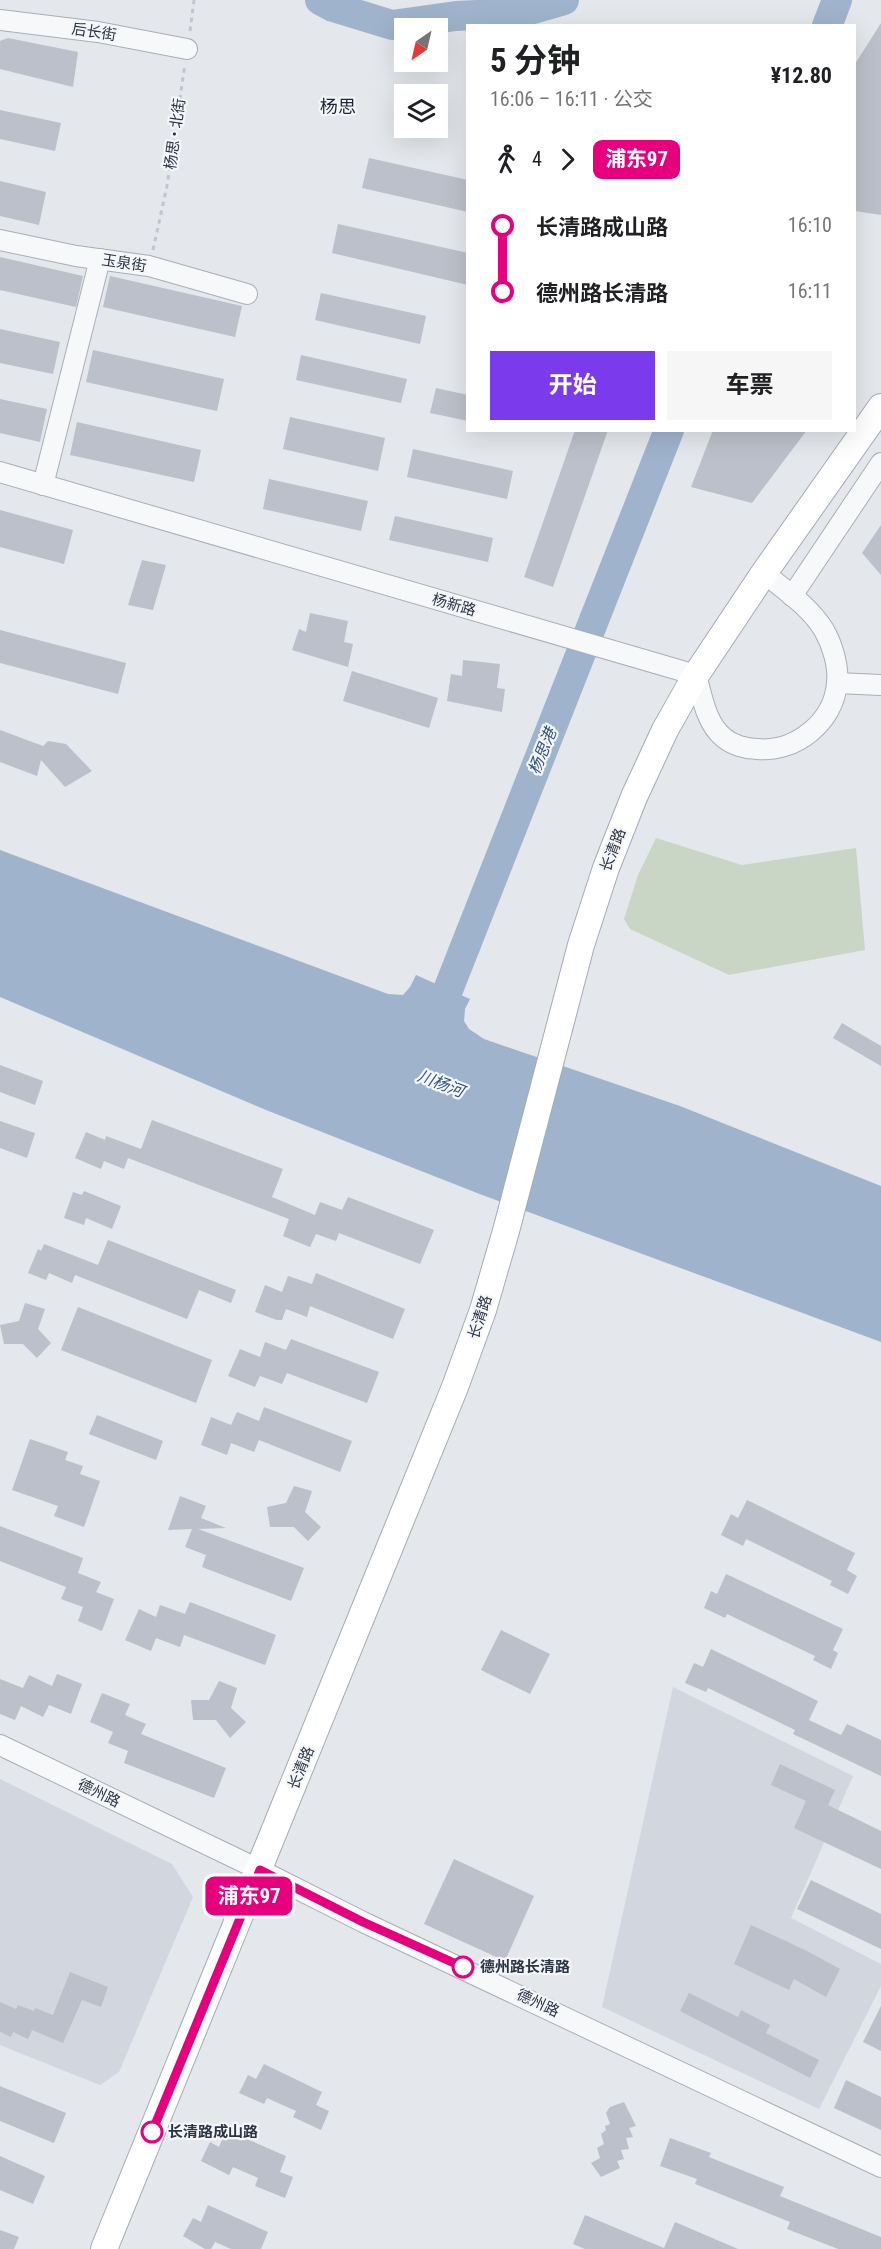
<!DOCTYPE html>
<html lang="zh">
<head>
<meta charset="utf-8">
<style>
  body { margin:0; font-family:"Roboto Condensed","Noto Sans SC",sans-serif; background:#f6f6f6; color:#202124; height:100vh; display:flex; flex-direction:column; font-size:22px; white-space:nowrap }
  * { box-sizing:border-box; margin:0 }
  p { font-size:20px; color:#757577 }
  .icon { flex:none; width:33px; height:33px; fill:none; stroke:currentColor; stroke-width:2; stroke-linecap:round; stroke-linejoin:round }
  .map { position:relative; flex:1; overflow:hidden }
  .drawer { position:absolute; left:466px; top:24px; width:390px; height:408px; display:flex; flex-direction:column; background:#fff; border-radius:0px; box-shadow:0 6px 24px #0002 }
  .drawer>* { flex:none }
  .badge { padding:0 12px; border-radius:9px; font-size:21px; line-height:39px }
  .needle { width:39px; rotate:214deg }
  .buttons { position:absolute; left:394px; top:18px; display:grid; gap:12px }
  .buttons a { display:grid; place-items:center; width:54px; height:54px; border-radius:0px; background:#fff; box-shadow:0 6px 24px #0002; font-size:30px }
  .map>.badge { position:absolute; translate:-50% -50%; box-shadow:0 0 0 3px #fff }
  .legs { display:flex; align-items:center; gap:9px; height:66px; padding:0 24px; font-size:20px }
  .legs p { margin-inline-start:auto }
  .headline { display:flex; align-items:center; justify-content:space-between; height:102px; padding:0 24px }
  h1 { font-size:33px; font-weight:700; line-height:45px }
  .cta { display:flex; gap:12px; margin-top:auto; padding:12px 24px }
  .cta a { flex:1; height:69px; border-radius:0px; background:#7c3aed; color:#fff; font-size:24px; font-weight:700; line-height:69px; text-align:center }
  .cta a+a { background:#f6f6f6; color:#202124 }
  ul { padding:0 24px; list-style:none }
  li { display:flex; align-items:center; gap:21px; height:66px; font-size:22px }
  li i { display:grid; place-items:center; width:9px; height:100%; margin:0 8px; background:currentColor }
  li i::after { content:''; width:15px; height:15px; margin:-8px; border:4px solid; border-radius:50%; background:#fff }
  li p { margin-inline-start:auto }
  li:first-child i { background:linear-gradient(#0000 50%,currentColor 0) }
  li:last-child i { background:linear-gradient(currentColor 50%,#0000 0) }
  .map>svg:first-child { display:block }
  .built { fill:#d2d6de }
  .green { fill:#c9d6c5 }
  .water { fill:#9fb4cc }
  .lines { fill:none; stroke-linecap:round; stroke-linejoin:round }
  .river { stroke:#9fb4cc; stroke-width:30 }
  .building { fill:#bbc0ca }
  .minor-casing { stroke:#a9aeb7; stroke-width:22 }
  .major-casing { stroke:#a3abb8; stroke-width:28 }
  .path { stroke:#c2c5cb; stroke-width:3; stroke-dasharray:4.5 4.5; stroke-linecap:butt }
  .minor { stroke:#f7f8fa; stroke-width:20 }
  .major { stroke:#fff; stroke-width:26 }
  .line-1-casing { stroke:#fff; stroke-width:14 }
  .line-1 { stroke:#e6007e; stroke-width:9 }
  .stop-1-dot { fill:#fff; stroke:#e6007e; stroke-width:3 }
  .labels { text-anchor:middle; stroke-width:4.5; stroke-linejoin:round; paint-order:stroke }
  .street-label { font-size:15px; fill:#2b3445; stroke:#f4f6f9 }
  .stop-label { font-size:15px; font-weight:bold; fill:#2b3445; stroke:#f4f6f9; text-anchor:start }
  .water-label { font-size:16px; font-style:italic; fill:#34527a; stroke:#f4f6f9 }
  .quarter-label { font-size:18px; fill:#1d2536; stroke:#f4f6f9 }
</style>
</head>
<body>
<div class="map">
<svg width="881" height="2249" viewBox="0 0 881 2249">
  <rect width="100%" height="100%" fill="#e4e7ec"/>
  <g class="built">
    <polygon points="673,1687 853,1776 791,1918 881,1964 881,1986 819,2109 602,2007"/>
    <polygon points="0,1779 172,1864 193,1897 119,2072 100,2085 0,2045"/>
  </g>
  <polygon class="green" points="656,838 742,865 856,848 865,950 729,975 630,929 624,919 638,875"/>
  <polygon class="water" points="0,850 388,994 403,995 410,987 416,975 470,999 465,1009 464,1021 469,1029 484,1039 680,1106 881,1186 881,1342 477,1193 266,1110 0,997"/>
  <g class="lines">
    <g class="river">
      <polyline points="320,0 333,7 392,25 456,16 519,13 564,0"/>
      <polyline points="827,26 837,0"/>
      <polyline points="433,1028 669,430"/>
    </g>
  </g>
  <g class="building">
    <polygon points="881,23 881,215 855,211 855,64"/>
    <polygon points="8,38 78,52 73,87 0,69 0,41"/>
    <polygon points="0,110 61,123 55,151 0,139"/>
    <polygon points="369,158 468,180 468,212 362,188"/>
    <polygon points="0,181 46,192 39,225 0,216"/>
    <polygon points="338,224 468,253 468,285 332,253"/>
    <polygon points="0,257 83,276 76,307 0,290"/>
    <polygon points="110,276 242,306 235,337 103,307"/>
    <polygon points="321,293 426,316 420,344 315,320"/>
    <polygon points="0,329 60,342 53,374 0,363"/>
    <polygon points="93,350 224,379 217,411 86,382"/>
    <polygon points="301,355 407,379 401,403 296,380"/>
    <polygon points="436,388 468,395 468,421 430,413"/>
    <polygon points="0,399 47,409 40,442 0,433"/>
    <polygon points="290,417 385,438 378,471 283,449"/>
    <polygon points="77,422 201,450 194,482 70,455"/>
    <polygon points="575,430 608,430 553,587 524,577"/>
    <polygon points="713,430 807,430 752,503 691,487"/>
    <polygon points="413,449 513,471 507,499 407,477"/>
    <polygon points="269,479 368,501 361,531 263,509"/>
    <polygon points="0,510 73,530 64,564 0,547"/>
    <polygon points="395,516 493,538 488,562 389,540"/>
    <polygon points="881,525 881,575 862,553"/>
    <polygon points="142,560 166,565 153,610 128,605"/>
    <polygon points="310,613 348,621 344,642 353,644 348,667 292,650 299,629 306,632"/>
    <polygon points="0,630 126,663 118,694 0,663"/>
    <polygon points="463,660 500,664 497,688 505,689 502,712 447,701 451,674 462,676"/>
    <polygon points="352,671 438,698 429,728 343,701"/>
    <polygon points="0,730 43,746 48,741 66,744 92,771 65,787 41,760 37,776 0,762"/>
    <polygon points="842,1023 881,1046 881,1066 833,1038"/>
    <polygon points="0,1065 43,1081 35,1105 0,1092"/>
    <polygon points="152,1120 283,1169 272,1197 315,1215 320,1202 342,1210 348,1197 434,1230 420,1264 339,1233 336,1241 316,1234 310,1247 283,1236 289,1219 128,1158 124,1169 104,1161 101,1169 75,1158 86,1132 105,1140 106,1136 141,1149"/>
    <polygon points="0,1121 35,1133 27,1158 0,1148"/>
    <polygon points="84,1191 121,1206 112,1229 86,1218 84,1225 64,1218 73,1192 82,1195"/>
    <polygon points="108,1240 236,1290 231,1303 199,1290 187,1319 75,1275 72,1283 49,1273 46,1280 28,1273 38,1249 41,1251 44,1244 98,1265"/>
    <polygon points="316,1273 405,1309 393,1339 310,1306 307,1317 286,1309 282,1320 277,1320 255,1312 265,1285 282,1292 288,1276 312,1284"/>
    <polygon points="25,1303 45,1309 38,1329 51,1343 37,1358 23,1344 4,1344 0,1325 19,1321"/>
    <polygon points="78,1307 212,1360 196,1403 61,1350"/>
    <polygon points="291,1339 379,1372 367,1403 287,1373 282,1384 260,1376 255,1387 228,1376 240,1349 260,1357 265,1342 286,1350"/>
    <polygon points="264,1407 352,1441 340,1472 259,1440 254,1452 231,1443 227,1455 201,1445 211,1417 231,1425 237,1412 259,1421"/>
    <polygon points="97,1415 163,1441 156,1460 89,1434"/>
    <polygon points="30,1439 68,1452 65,1460 83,1466 80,1474 100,1481 84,1527 54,1516 58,1506 12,1490"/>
    <polygon points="294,1486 312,1491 305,1512 321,1527 308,1541 294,1527 270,1527 267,1507 286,1503"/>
    <polygon points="180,1496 206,1506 201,1518 226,1528 198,1529 304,1568 291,1601 202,1567 206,1555 185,1547 192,1529 168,1530"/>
    <polygon points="747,1500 855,1553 847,1570 857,1576 848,1594 830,1585 832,1581 746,1539 743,1546 721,1535 731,1514 738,1518"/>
    <polygon points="0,1526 83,1558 78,1573 101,1582 96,1592 114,1599 102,1631 78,1621 83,1607 61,1599 66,1587 0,1561"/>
    <polygon points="726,1574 843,1629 833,1650 838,1653 831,1669 813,1660 815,1656 727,1614 725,1618 704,1608 711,1591 717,1594"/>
    <polygon points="190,1602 276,1635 265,1665 184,1635 180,1647 156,1638 151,1651 125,1640 139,1609 156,1617 160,1605 185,1614"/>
    <polygon points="501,1630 550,1654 530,1694 481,1670"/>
    <polygon points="711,1649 818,1701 809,1720 841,1735 847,1724 881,1740 881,1776 793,1734 795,1730 708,1688 706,1692 685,1683 694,1663 703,1667"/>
    <polygon points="57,1674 82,1684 71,1714 49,1705 43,1717 21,1706 15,1720 0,1714 0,1679 23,1688 29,1675 52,1686"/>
    <polygon points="219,1681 237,1688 231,1708 246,1722 230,1738 216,1720 193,1720 191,1700 209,1700"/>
    <polygon points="102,1693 130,1704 125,1715 146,1724 141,1734 226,1768 214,1798 124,1763 128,1751 108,1743 113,1732 90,1722"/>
    <polygon points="780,1764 835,1790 828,1805 881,1831 881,1869 794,1828 806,1801 771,1785"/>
    <polygon points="454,1859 534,1896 505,1961 424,1924"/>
    <polygon points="811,1880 881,1914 881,1949 797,1909"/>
    <polygon points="751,1925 807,1951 840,1969 826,1997 794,1979 789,1990 734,1964"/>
    <polygon points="70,1972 108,1987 101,2007 82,2000 63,2043 32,2030 28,2039 13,2032 11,2037 0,2032 0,2002 16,2009 18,2005 34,2011 35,2008 53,2015"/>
    <polygon points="689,1993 738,2017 741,2010 770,2025 766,2033 819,2060 810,2078 680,2011"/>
    <polygon points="881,2006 881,2051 863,2042"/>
    <polygon points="264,2064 322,2092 316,2105 329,2111 321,2130 293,2117 296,2111 267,2098 264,2104 239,2093 248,2075 256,2079"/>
    <polygon points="846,2080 881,2097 881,2130 834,2108"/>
    <polygon points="0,2086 66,2113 54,2143 0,2121"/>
    <polygon points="624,2102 636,2126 629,2128 633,2137 626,2138 629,2149 621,2150 624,2159 617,2161 620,2168 601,2177 591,2163 600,2158 597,2148 604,2144 601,2134 606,2130 605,2126 610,2124 606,2113 610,2107"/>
    <polygon points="226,2130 286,2156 280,2172 293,2177 285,2198 255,2186 258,2178 233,2167 229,2175 201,2161 210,2142 219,2147"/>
    <polygon points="670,2138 711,2153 709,2157 784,2187 780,2196 881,2237 881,2249 838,2249 787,2229 790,2222 695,2184 697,2179 660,2166"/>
    <polygon points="0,2156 45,2176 33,2204 0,2190"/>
    <polygon points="208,2205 268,2232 261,2249 231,2249 215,2242 211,2249 205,2249 183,2236 193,2218 201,2222"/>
    <polygon points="585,2215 664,2248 675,2222 738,2249 585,2249 573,2244"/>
    <polygon points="0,2230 19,2237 14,2249 0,2249"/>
  </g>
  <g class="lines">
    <defs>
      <g id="minor">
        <polyline points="0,20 98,32 187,49"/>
        <polyline points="0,240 76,256 149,266 247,294"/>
        <path d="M0,472l696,203c6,21 10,48 27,62 9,8 23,12 34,12 38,4 77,-27 80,-66 2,-17 -5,-39 -13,-53 -14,-23 -39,-40 -60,-57"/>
        <polyline points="43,485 100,259"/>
        <polyline points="792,596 881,463"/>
        <polyline points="837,683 881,685"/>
        <polyline points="0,1745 260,1870 363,1922 881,2167"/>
      </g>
      <polyline id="major" points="104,2249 455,1387 483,1310 506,1231 581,945 606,868 634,797 665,730 696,675 764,573 881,407"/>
    </defs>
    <use href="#minor" class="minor-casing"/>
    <use href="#major" class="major-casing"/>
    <g class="path">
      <polyline points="190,31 194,0"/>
      <polyline points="153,250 167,186 185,64"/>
    </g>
    <use href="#minor" class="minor"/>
    <use href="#major" class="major"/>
  </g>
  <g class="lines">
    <defs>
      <polyline id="line-1" points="152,2132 260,1870 363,1922 463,1967"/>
    </defs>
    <use href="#line-1" class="line-1-casing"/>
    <use href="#line-1" class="line-1"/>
  </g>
  <g class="stop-1-dot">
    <circle cx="463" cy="1967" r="10"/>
    <circle cx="152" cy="2132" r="10"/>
  </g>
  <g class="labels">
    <g class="street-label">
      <text transform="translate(94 32) rotate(9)" y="5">后长街</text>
      <text transform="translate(175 134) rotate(-82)" y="5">杨思 • 北街</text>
      <text transform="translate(124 263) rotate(9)" y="5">玉泉街</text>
      <text transform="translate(454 605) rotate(16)" y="5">杨新路</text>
      <text transform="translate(613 850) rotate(-69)" y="5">长清路</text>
      <text transform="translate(480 1317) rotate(-72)" y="5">长清路</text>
      <text transform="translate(301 1768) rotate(-68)" y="5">长清路</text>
      <text transform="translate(99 1793) rotate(26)" y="5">德州路</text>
      <text transform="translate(538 2003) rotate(25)" y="5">德州路</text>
    </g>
    <g class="stop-label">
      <text x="480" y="1972">德州路长清路</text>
      <text x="168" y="2137">长清路成山路</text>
    </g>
    <g class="water-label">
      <text transform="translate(542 751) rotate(-68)" y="6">杨思港</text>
      <text transform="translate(441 1083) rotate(21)" y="6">川杨河</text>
    </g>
    <g class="quarter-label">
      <text x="338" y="113">杨思</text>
    </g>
  </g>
</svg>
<div class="buttons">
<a><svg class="needle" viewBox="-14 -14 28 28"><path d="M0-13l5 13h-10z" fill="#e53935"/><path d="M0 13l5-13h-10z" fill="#757577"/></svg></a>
<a><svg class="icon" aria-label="layers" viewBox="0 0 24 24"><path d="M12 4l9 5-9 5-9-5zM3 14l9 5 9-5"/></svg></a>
</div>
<b class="badge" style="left:249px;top:1896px;background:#e6007e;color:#fff">浦东97</b>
<section class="drawer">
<div class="headline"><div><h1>5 分钟</h1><p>16:06 – 16:11 · 公交</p></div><b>¥12.80</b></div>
<div class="legs"><svg class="icon" aria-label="walk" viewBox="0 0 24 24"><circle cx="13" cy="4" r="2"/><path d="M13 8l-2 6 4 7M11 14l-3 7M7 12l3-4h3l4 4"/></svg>4<svg class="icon" aria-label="forward" viewBox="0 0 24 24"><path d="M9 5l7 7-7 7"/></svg><b class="badge" style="background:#e6007e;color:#fff">浦东97</b></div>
<ul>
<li><i style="color:#e6007e"></i><b>长清路成山路</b><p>16:10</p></li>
<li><i style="color:#e6007e"></i><b>德州路长清路</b><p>16:11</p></li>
</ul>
<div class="cta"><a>开始</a><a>车票</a></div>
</section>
</div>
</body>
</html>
